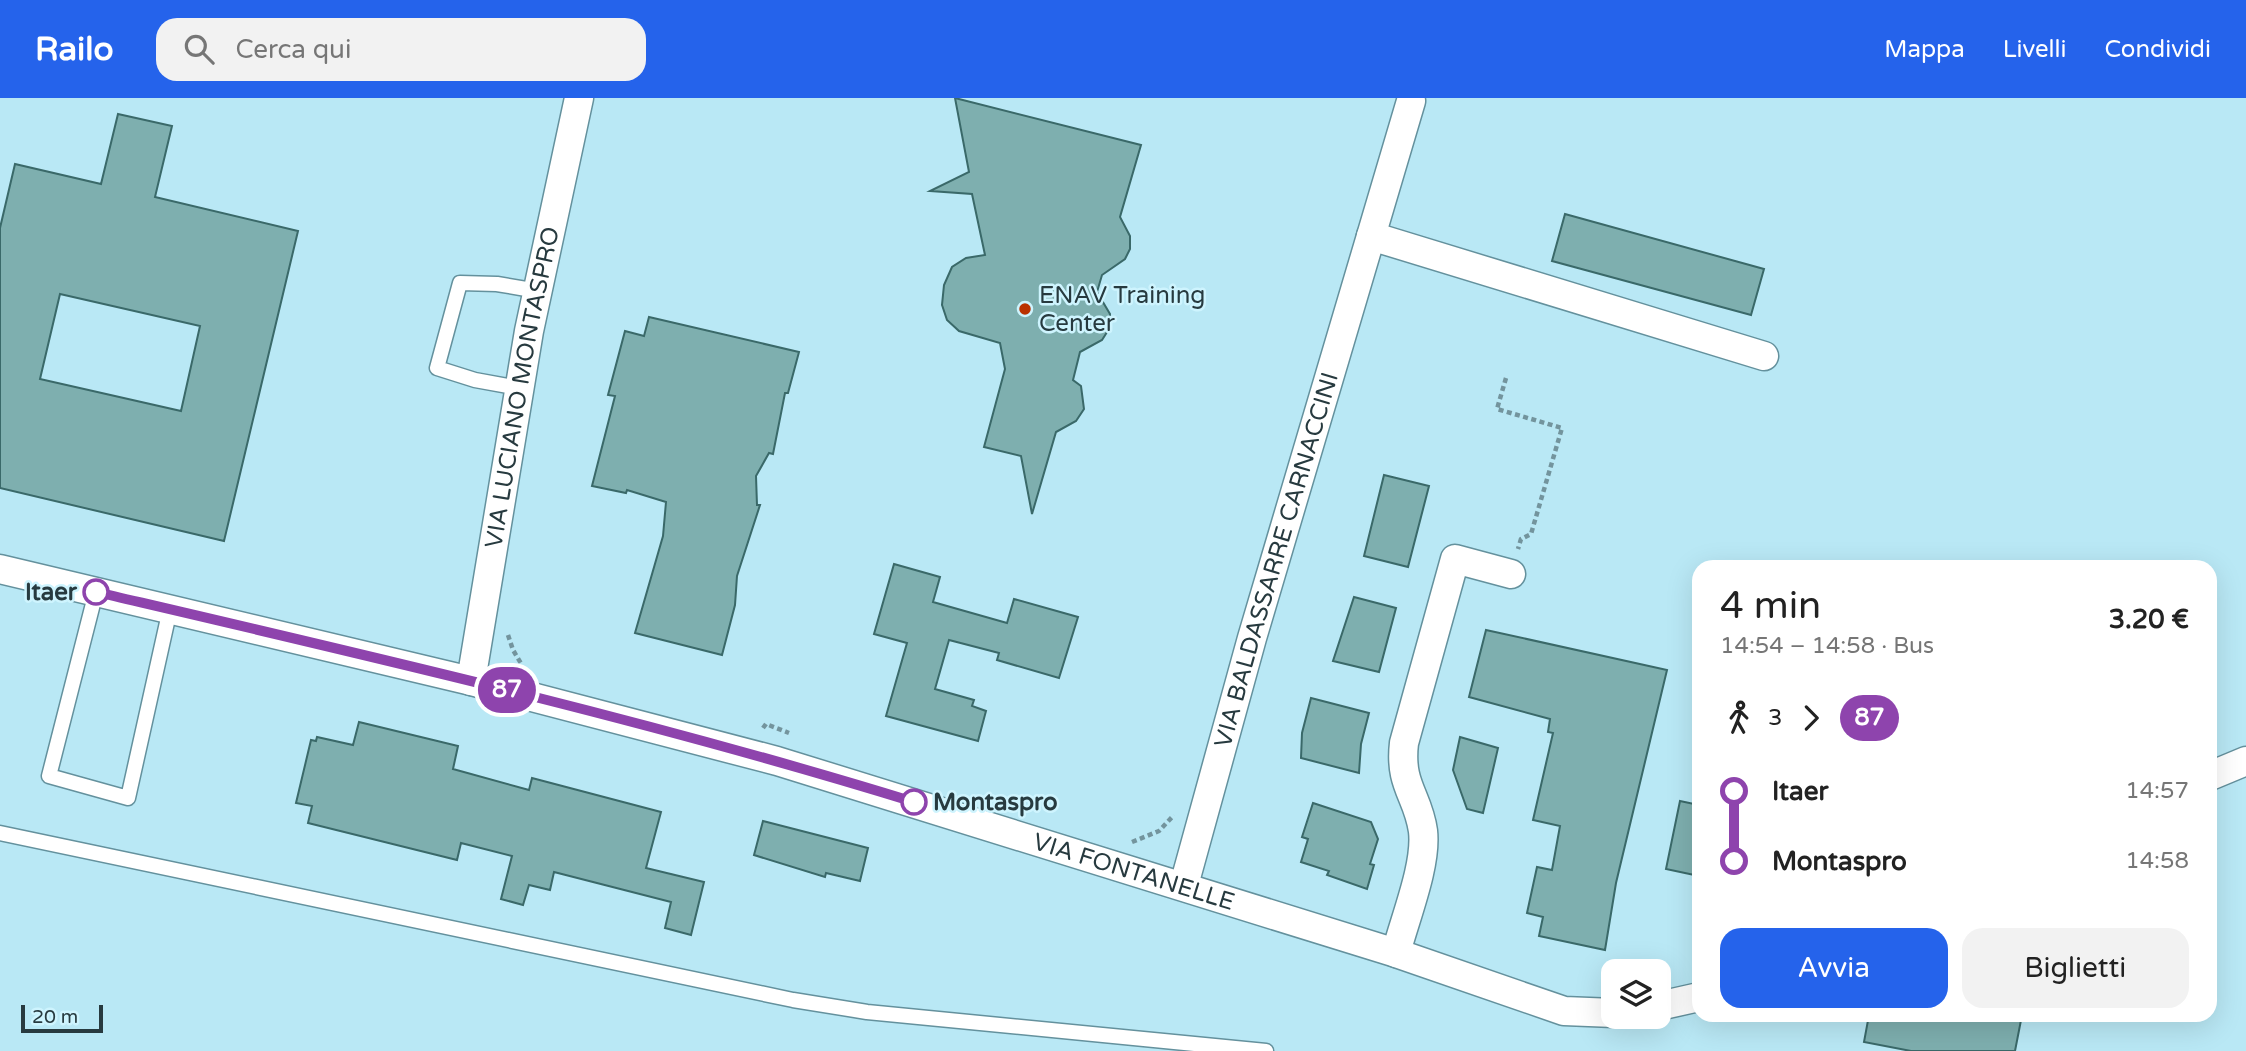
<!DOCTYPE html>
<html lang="it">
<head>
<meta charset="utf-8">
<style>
  body { margin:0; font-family:"Varela Round",sans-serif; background:#f2f2f2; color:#222; height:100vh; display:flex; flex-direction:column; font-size:26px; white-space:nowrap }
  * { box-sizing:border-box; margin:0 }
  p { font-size:23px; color:#767676 }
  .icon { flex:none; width:38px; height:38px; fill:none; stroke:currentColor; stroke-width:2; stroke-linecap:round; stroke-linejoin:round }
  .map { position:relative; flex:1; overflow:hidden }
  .side { position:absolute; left:1692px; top:462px; width:525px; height:462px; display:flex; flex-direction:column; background:#fff; border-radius:21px; box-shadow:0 7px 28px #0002 }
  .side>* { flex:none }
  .badge { padding:0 14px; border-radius:23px; font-size:24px; line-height:46px }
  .buttons { position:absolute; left:1601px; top:861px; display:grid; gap:14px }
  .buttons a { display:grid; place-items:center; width:70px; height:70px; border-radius:14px; background:#fff; box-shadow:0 7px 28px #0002; font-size:35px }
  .scale { position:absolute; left:21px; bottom:18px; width:82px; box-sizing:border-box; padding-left:7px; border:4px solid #273a3f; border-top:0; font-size:19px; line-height:24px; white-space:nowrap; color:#273a3f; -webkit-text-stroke:5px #cef4fe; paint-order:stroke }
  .map>.badge { position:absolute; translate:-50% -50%; box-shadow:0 0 0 4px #fff }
  .legs { display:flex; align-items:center; gap:10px; height:77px; padding:0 28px; font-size:23px }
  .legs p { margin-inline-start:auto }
  .head { display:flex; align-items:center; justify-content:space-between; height:119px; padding:0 28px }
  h1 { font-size:38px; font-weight:600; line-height:52px }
  .button { display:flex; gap:14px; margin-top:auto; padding:14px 28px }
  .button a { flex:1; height:80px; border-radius:21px; background:#2563eb; color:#fff; font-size:28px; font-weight:600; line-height:80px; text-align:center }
  .button a+a { background:#f2f2f2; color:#222 }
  ul { padding:0 28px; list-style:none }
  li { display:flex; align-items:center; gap:24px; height:70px; font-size:26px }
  li i { display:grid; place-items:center; width:10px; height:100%; margin:0 9px; background:currentColor }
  li i::after { content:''; width:18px; height:18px; margin:-9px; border:5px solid; border-radius:50%; background:#fff }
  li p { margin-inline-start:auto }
  li:first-child i { background:linear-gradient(#0000 50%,currentColor 0) }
  li:last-child i { background:linear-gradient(currentColor 50%,#0000 0) }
  header { display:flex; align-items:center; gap:42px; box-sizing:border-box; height:98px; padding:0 35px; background:#2563eb; color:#fff }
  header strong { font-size:33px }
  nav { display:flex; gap:38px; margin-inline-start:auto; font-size:24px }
  .search { width:490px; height:63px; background:#f2f2f2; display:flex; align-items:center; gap:18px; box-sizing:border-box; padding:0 24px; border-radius:21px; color:#767676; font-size:26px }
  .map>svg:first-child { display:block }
  .building { fill:#7eafaf; stroke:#3a6969; stroke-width:2; fill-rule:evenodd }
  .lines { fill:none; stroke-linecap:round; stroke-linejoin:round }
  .service-casing { stroke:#64919d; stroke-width:17 }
  .minor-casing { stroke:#64919d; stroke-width:31 }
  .path { stroke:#73949d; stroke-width:4.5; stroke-dasharray:5 3.5; stroke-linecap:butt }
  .service { stroke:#fff; stroke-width:14 }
  .minor { stroke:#fff; stroke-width:28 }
  .line-1-casing { stroke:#fff; stroke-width:16 }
  .line-1 { stroke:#8e44ad; stroke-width:10 }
  .poi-dot { fill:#ba3100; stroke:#cef4fe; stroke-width:2.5 }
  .stop-1-dot { fill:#fff; stroke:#8e44ad; stroke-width:3.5 }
  .labels { text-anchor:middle; stroke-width:5; stroke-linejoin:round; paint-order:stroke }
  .poi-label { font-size:24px; fill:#273a3f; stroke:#cef4fe; text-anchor:start }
  .street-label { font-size:24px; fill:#273a3f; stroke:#cef4fe }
  .stop-label { font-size:24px; font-weight:bold; fill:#273a3f; stroke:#cef4fe; text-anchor:end }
</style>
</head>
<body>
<header>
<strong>Railo</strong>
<div class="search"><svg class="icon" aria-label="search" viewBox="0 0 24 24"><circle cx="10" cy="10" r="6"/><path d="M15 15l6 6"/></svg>Cerca qui</div>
<nav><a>Mappa</a><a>Livelli</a><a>Condividi</a></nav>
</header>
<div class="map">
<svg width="2246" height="953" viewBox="0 0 2246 953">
  <rect width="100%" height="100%" fill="#b9e8f5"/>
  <g class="building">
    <polygon points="955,0 1141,47 1120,119 1130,138 1130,151 1125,161 1102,177 1097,194 1110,216 1109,231 1102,242 1080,254 1073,282 1081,288 1084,311 1076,323 1056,334 1032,416 1021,358 984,349 1005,271 1000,245 959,233 947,222 942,207 944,187 952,169 966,160 985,157 972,96 930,93 969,74"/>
    <path d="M118,16l54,12 -17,71 143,34 -74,310 -224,-53v-260l15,-64 86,20zM60,196l140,32 -19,85 -141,-32z"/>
    <polygon points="1565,116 1764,171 1751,217 1552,163"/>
    <polygon points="649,219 799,254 788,295 785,295 773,356 769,355 756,378 757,407 760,407 737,478 735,507 722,557 635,535 663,438 666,404 627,392 626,395 592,388 615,298 608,297 625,233 644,238"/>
    <polygon points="1384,377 1429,388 1408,469 1364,458"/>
    <polygon points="894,466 940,479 933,504 1007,525 1014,501 1078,519 1059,580 997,562 999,555 949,542 935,591 974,602 972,608 986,613 978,643 886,618 907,545 874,536"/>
    <polygon points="1354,499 1396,510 1379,574 1333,563"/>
    <polygon points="1486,532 1667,572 1616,785 1605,852 1539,838 1543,819 1527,815 1537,769 1552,772 1560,728 1533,722 1553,635 1548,634 1550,621 1469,599"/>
    <polygon points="1311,600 1369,615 1361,646 1359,675 1301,660 1302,635"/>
    <polygon points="359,624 458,648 453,671 529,692 532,680 661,714 646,770 704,784 691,837 665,830 671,804 554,774 550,792 529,787 523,807 501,801 512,758 461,745 457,762 308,725 312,708 296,705 311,642 316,643 317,639 353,647"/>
    <polygon points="1460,639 1498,650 1483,715 1467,711 1453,672"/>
    <polygon points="1680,703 1699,707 1699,778 1666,771"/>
    <polygon points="1313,705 1371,724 1378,741 1370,766 1374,767 1367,791 1327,777 1329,773 1301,764 1308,741 1302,739"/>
    <polygon points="763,723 868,750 860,783 826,775 825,779 754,757"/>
    <polygon points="1869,917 2022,917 2015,953 1911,953 1864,944"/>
  </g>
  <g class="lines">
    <defs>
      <g id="service">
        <polyline points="519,290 475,282 437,270 460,185 497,186 538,193"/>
        <polyline points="96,494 49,678 128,700 170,511"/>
        <polyline points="0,735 793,902 867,914 1266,953"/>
      </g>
      <g id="minor">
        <polyline points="1371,138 1764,258"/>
        <path id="s1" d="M0,471l471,112 306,80 619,192 168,58 50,2"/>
        <path id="s2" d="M471,583l58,-350 50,-233"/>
        <polyline points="2210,678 2246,663"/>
        <path id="s3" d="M1184,787l68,-247 159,-537"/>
        <path d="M1396,855c9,-35 31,-88 27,-122 -5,-36 -24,-45 -19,-88l51,-184 56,15"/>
        <polyline points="1659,908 1699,899"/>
      </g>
    </defs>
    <use href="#service" class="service-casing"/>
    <use href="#minor" class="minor-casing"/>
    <g class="path">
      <polyline points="1506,280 1497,311 1562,330 1531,436 1521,441 1518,451"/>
      <polyline points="508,537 513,552 522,567"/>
      <polyline points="763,630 766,626 789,635"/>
      <polyline points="1132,744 1159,733 1174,717"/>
    </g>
    <use href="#service" class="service"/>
    <use href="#minor" class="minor"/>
  </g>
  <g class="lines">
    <defs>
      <path id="line-1" d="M96,494c274,64 549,127 818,210"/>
    </defs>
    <use href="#line-1" class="line-1-casing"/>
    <use href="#line-1" class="line-1"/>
  </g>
  <circle class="poi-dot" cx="1025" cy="211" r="7"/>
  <g class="stop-1-dot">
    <circle cx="96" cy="494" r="12"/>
    <circle cx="914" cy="704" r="12"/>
  </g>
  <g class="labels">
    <g class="poi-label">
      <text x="1039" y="205">ENAV Training<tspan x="1039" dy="28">Center</tspan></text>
    </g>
    <g class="street-label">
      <text dy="8" stroke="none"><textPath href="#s2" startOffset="298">VIA LUCIANO MONTASPRO</textPath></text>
      <text dy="8" stroke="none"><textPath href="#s3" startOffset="338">VIA BALDASSARRE CARNACCINI</textPath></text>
      <text dy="8" stroke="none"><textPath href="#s1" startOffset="1174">VIA FONTANELLE</textPath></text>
    </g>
    <g class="stop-label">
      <text x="77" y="502">Itaer</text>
      <text x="933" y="712" text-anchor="start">Montaspro</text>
    </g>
  </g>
</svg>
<div class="buttons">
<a><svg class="icon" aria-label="layers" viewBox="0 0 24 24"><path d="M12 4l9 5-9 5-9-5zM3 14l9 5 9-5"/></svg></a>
</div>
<div class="scale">20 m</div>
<b class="badge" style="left:507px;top:592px;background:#8e44ad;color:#fff">87</b>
<section class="side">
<div class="head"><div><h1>4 min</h1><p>14:54 – 14:58 · Bus</p></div><b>3.20 €</b></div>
<div class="legs"><svg class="icon" aria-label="walk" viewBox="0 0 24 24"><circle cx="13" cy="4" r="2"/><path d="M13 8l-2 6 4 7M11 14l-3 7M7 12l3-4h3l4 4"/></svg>3<svg class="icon" aria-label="forward" viewBox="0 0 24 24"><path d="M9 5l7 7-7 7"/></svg><b class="badge" style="background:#8e44ad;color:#fff">87</b></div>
<ul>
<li><i style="color:#8e44ad"></i><b>Itaer</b><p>14:57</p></li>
<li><i style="color:#8e44ad"></i><b>Montaspro</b><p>14:58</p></li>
</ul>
<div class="button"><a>Avvia</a><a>Biglietti</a></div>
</section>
</div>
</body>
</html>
